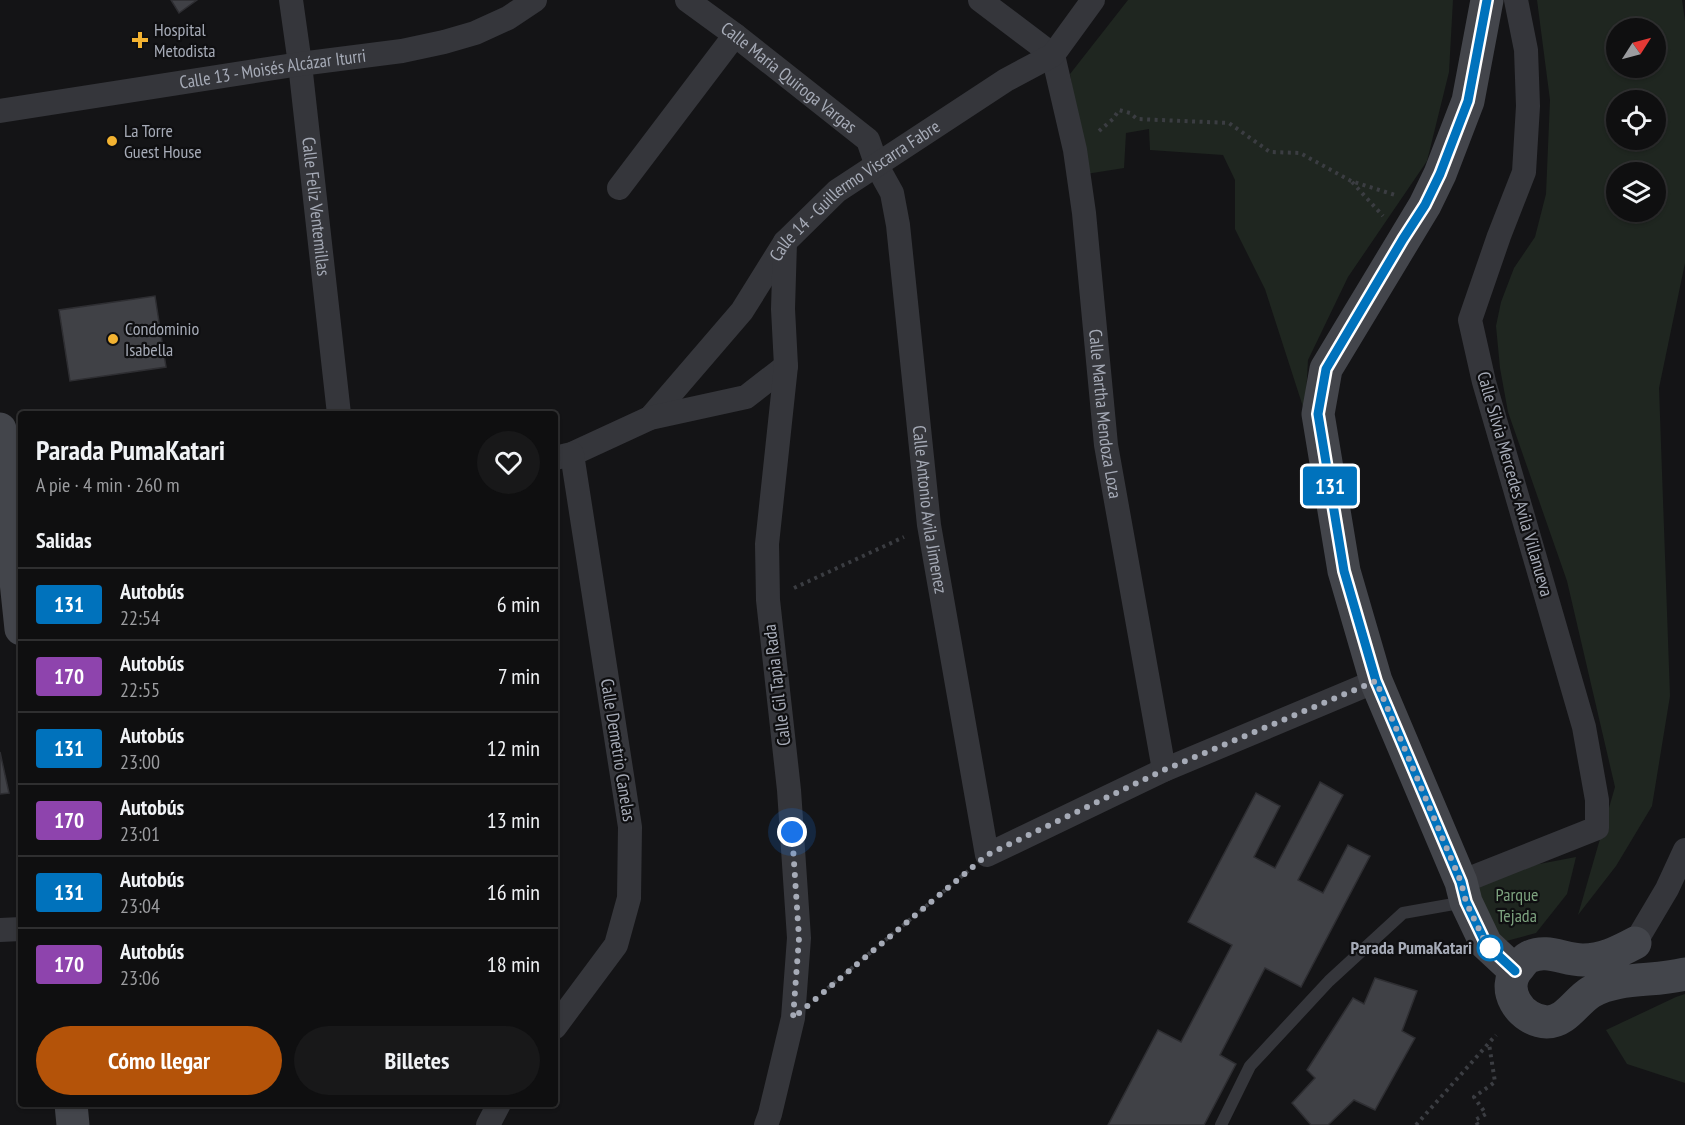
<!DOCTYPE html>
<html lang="es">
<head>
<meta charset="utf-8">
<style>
  body { margin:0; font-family:"PT Sans Narrow",sans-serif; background:#181819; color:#f1f3f6; height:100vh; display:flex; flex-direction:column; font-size:22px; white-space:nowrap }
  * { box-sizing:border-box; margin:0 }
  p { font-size:20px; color:#9b9c9f }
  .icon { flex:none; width:33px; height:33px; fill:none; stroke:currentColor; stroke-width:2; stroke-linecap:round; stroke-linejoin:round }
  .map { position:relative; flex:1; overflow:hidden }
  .side { position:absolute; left:18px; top:411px; width:540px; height:696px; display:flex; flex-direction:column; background:#0f0f10; border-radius:6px; box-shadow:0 2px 4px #0004,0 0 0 2px #2f2f30 }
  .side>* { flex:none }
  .badge { padding:0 12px; border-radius:4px; font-size:21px; line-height:39px }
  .needle { width:39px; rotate:54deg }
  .controls { position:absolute; left:1606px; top:18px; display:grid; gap:12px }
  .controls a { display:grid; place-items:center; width:60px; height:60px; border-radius:50%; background:#0f0f10; box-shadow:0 2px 4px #0004,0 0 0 2px #2f2f30; font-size:30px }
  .you { position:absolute; width:30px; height:30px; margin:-15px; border:4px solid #fff; border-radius:50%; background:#1a73e8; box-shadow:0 0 0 9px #1a73e833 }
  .map>.badge { position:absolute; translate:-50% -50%; box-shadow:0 0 0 3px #fff }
  h2 { padding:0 18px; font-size:22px; line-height:54px }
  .round { display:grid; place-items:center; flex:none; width:63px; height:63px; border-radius:32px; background:#181819 }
  .headline { display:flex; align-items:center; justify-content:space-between; height:102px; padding:0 18px }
  h1 { font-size:28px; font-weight:700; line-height:45px }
  .button { display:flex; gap:12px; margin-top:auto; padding:12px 18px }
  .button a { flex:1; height:69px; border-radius:36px; background:#b45309; color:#fff; font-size:24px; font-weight:700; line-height:69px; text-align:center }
  .button a+a { background:#181819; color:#f1f3f6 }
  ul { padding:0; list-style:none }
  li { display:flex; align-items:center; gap:18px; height:72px; padding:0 18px; border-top:2px solid #2f2f30 }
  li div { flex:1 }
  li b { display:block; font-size:22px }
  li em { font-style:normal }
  li .badge { min-width:66px; font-weight:700; text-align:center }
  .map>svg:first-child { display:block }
  .green { fill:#1f2620; fill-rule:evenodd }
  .building { fill:#404146; stroke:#2e2e32; stroke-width:1.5 }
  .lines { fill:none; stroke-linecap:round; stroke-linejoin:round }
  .path { stroke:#3b3d42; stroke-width:4; stroke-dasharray:3 4.5; stroke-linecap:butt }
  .lane { stroke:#35363b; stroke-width:12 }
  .street { stroke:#35363b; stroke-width:24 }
  .secondary { stroke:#43454b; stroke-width:33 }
  .line-casing { stroke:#fff; stroke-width:14 }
  .line { stroke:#0072bc; stroke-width:9 }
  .walk { stroke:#a6abb7; stroke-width:6; stroke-dasharray:0 10.8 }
  .poi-dot { fill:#f2b231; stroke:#0f0f11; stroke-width:2 }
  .stop-dot { fill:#fff; stroke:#0072bc; stroke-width:3 }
  .labels { text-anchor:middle; stroke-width:4.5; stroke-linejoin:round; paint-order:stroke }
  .poi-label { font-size:18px; fill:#a6abb7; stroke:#0f0f11; text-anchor:start }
  .street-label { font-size:18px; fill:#a6abb7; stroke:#0f0f11 }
  .park-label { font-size:18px; fill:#7da27f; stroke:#0f0f11 }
  .stop-label { font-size:18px; font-weight:bold; fill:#a6abb7; stroke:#0f0f11; text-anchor:end }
</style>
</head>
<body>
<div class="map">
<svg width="1685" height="1125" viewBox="0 0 1685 1125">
  <rect width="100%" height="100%" fill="#141416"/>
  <g class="green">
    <polygon points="1128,0 1453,0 1449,72 1427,161 1348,277 1308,360 1305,413 1265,289 1235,229 1235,180 1223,155 1150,150 1149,129 1126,133 1124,168 1086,174 1070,74"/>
    <path d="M1537,0h145l3,21v242l-26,125 11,308 -18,110 -36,60 -38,49 37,-128 -48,-206 -59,-169 -8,-44 -4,-42 5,-24 13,-34 21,-31 11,-43 4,-94zM1617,28h39v40h-39zM1617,100h39v40h-39zM1617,172h39v40h-39z"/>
    <polygon points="1576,857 1567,894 1536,933 1499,943 1475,888 1534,865"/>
    <polygon points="1685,994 1685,1083 1627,1064 1606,1030 1676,997"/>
  </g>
  <g class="building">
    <polygon points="171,0 197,0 179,13"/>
    <polygon points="155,296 166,367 70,381 59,310"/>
    <polygon points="0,752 9,793 0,794"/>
    <polygon points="1320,782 1343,795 1298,880 1323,893 1348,845 1370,856 1301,987 1265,968 1220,1055 1236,1064 1204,1125 1108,1125 1158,1030 1181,1042 1232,945 1188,922 1256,793 1280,806 1254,857 1275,868"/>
    <polygon points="1375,978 1417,991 1402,1031 1415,1038 1375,1110 1354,1100 1328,1125 1311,1125 1292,1103 1315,1078 1307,1070 1353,998 1364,1004"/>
  </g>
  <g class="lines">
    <g class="path">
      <polyline points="1099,131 1113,119 1119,110 1130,113 1137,119 1229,123 1270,152 1300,153 1351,181 1395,195"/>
      <polyline points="1352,182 1383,216"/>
      <polyline points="794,588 904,537"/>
      <polyline points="822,993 968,871"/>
      <polyline points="1416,1125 1496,1035"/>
      <polyline points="1478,1125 1475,1120 1486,1114 1474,1097 1495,1082 1489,1044"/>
    </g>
    <polyline class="lane" points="1221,1125 1250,1066 1329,981 1403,913 1465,902"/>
    <g class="street">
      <path id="s1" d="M291,0l9,64 39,350"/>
      <path id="s2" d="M687,0l48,35 133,105 9,26 15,27 6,32 31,300 58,330 177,-85 212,-89"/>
      <polyline points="980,0 1053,55"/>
      <path id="s3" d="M1053,55l22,95 9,63 22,232 58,325"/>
      <path id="s4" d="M0,111l300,-47 102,-13 42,-9 31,-9 33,-15 27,-18"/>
      <polyline points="619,188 735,35"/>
      <path id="s5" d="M650,418l92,-107 43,-69 52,-51 169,-111 47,-25 40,-55"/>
      <polyline points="555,458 572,454 650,418 746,397 786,366"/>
      <polyline points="1461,882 1597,828 1597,800 1584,727 1484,382 1470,320 1499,236 1524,172 1528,106 1526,50 1516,0"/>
      <polyline points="0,930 21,929"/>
      <polyline points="1635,943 1667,889 1685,850"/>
      <polyline points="555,1027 616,945 629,898 630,827 572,454"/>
      <polyline points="488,1125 499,1104"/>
      <polyline points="766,1125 770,1114 793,1018 799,938 789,790 768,600 767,544 786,366 783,309 785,242"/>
    </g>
    <g class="secondary">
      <polyline points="1487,0 1468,101 1440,174 1425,205 1326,369 1318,414 1344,571 1376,681 1461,882 1466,902 1486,944 1515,971"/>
      <polyline points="0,429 21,629"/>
      <path d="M1635,943c-17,9 -33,17 -52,17 -19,0 -36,-12 -54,-3 -4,2 -7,6 -10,10 -20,21 1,54 28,55 19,0 29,-21 44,-30 28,-16 63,-10 94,-18"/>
      <polyline points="71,1104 73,1125"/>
    </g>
  </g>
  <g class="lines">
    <defs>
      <polyline id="line" points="1487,0 1468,101 1440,174 1425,205 1403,239 1326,369 1318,414 1344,571 1376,681 1461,882 1466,902 1486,944 1515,971"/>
    </defs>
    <use href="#line" class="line-casing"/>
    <use href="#line" class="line"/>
    <polyline class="walk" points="792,832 799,938 793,1018 987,855 1164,770 1376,681 1461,882 1466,902 1486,944 1490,948"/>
  </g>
  <g class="poi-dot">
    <path d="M137 31h6v6h6v6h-6v6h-6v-6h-6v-6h6z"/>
    <circle cx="112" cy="141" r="6"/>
    <circle cx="113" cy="339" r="6"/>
  </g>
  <circle class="stop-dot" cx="1490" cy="948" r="12"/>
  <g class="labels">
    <g class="poi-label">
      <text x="154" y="36">Hospital<tspan x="154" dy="21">Metodista</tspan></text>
      <text x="124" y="137">La Torre<tspan x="124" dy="21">Guest House</tspan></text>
      <text x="125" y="335">Condominio<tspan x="125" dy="21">Isabella</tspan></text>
    </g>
    <g class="street-label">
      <text dy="6" stroke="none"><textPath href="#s4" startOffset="276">Calle 13 - Moisés Alcázar Iturri</textPath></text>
      <text dy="6" stroke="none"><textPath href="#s2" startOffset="128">Calle Maria Quiroga Vargas</textPath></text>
      <text dy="6" stroke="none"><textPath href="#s5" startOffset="309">Calle 14 - Guillermo Viscarra Fabre</textPath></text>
      <text dy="6" stroke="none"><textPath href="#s1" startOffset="208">Calle Feliz Ventemillas</textPath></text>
      <text dy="6" stroke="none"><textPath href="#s3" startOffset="363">Calle Martha Mendoza Loza</textPath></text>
      <text transform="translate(1515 484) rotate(74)" y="6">Calle Silvia Mercedes Avila Villanueva</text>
      <text dy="6" stroke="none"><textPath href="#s2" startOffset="606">Calle Antonio Avila Jimenez</textPath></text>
      <text transform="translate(777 685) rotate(-97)" y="6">Calle Gil Tapia Rada</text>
      <text transform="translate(618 750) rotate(81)" y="6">Calle Demetrio Canelas</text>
    </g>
    <g class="park-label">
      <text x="1517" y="901">Parque<tspan x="1517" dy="21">Tejada</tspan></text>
    </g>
    <g class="stop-label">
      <text x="1472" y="954">Parada PumaKatari</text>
    </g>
  </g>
</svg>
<div class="controls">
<a><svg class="needle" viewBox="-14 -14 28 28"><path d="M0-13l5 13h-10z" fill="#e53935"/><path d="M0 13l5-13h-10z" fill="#9b9c9f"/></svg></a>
<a><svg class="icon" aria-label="locate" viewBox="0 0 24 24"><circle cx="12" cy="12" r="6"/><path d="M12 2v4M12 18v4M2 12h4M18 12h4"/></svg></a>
<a><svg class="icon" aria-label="layers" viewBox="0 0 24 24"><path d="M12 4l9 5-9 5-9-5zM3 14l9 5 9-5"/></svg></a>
</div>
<div class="you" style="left:792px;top:832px"></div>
<b class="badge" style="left:1330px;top:486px;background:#0072bc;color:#fff">131</b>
<section class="side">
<div class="headline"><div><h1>Parada PumaKatari</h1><p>A pie · 4 min · 260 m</p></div><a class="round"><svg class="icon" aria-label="heart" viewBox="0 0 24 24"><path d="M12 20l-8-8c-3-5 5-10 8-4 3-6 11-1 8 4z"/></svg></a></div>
<h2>Salidas</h2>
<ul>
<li><span class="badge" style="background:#0072bc;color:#fff">131</span><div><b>Autobús</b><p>22:54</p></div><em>6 min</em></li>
<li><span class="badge" style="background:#8e44ad;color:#fff">170</span><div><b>Autobús</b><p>22:55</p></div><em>7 min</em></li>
<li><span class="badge" style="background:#0072bc;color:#fff">131</span><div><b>Autobús</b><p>23:00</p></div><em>12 min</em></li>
<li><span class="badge" style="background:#8e44ad;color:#fff">170</span><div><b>Autobús</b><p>23:01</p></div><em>13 min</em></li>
<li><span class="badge" style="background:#0072bc;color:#fff">131</span><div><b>Autobús</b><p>23:04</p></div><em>16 min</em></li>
<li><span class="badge" style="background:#8e44ad;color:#fff">170</span><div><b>Autobús</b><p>23:06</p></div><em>18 min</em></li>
</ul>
<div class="button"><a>Cómo llegar</a><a>Billetes</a></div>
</section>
</div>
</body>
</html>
